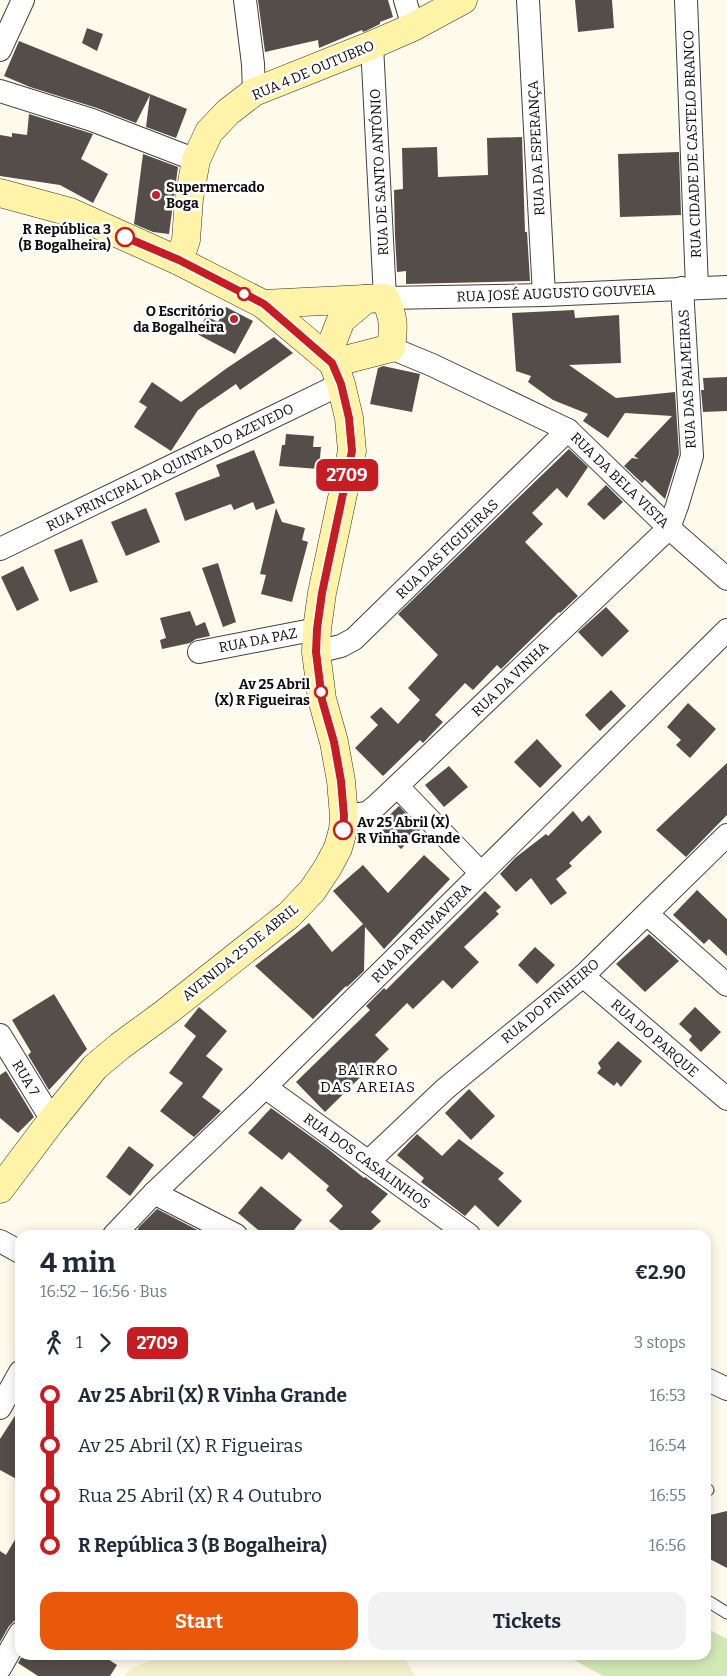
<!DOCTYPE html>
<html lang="en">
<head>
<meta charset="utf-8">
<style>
  body { margin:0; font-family:Bitter,serif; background:#f2f2f3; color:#1f2937; height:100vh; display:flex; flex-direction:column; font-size:19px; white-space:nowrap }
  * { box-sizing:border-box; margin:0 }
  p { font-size:16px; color:#747a83 }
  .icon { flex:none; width:28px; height:28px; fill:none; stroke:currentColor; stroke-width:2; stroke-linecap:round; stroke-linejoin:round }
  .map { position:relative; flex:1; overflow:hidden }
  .panel { position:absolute; left:15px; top:1230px; width:696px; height:430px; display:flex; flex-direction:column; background:#fff; border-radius:15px; box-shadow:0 2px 12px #0003 }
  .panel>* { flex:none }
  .badge { padding:0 10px; border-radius:8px; font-size:18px; line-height:32px }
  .map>.badge { position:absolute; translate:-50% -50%; box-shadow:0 0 0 2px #fff }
  .legs { display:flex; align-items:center; gap:8px; height:55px; padding:0 25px; font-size:16px }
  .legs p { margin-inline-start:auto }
  .overview { display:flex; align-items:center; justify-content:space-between; height:85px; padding:0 25px }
  h1 { font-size:28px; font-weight:700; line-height:38px }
  .primary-button { display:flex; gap:10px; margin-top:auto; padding:10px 25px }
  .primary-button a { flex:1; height:58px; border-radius:15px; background:#ea580c; color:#fff; font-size:20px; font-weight:700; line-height:58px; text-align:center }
  .primary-button a+a { background:#f2f2f3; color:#1f2937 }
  ul { padding:0 25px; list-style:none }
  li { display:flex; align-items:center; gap:18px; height:50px; font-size:19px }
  li i { display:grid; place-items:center; width:8px; height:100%; margin:0 6px; background:currentColor }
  li i::after { content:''; width:12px; height:12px; margin:-6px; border:4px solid; border-radius:50%; background:#fff }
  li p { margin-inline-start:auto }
  li:first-child i { background:linear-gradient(#0000 50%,currentColor 0) }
  li:last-child i { background:linear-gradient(currentColor 50%,#0000 0) }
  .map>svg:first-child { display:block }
  .farmland { fill:#f5f0cc }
  .green { fill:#d2e9b6 }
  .building { fill:#554d49 }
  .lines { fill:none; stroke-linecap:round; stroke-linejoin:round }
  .lane-casing { stroke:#404040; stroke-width:13 }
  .street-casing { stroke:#404040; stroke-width:24 }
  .secondary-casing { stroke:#2f2f2f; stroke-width:29 }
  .lane { stroke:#fff; stroke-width:11 }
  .street { stroke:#fff; stroke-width:22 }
  .secondary { stroke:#fff3a7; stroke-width:28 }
  .line-1-casing { stroke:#fff; stroke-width:11 }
  .line-1 { stroke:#c61d23; stroke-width:8 }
  .poi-dot { fill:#be242e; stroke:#fff; stroke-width:2 }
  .stop-1-dot { fill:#fff; stroke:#c61d23; stroke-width:2.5 }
  .labels { text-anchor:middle; stroke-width:5; stroke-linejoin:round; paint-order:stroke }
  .street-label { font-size:14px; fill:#0d0d0d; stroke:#fff }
  .poi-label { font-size:14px; font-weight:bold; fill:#0d0d0d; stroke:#fff; text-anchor:start }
  .stop-label { font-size:14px; font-weight:bold; fill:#0d0d0d; stroke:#fff; text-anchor:end }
  .neighbourhood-label { font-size:15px; letter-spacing:1px; fill:#0d0d0d; stroke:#fff }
</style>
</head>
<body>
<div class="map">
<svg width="727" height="1676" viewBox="0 0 727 1676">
  <rect width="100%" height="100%" fill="#fffbec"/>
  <polygon class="farmland" points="165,1655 403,1655 415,1676 124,1676 132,1668"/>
  <polygon class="green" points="706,1628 727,1639 727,1676 603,1676 565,1655 706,1655"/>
  <g class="building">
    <polygon points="258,0 388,0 393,17 380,22 380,24 366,31 363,32 362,30 319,48 318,40 265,52"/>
    <polygon points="575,0 612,0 614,28 578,32"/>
    <polygon points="87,28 103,34 97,51 82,43"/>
    <polygon points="19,41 187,109 176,138 146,127 150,95 136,123 97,108 30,87 4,76"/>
    <polygon points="29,114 93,134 81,159 108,174 93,203 60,185 0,176 0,135 12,137 12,133 27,135"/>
    <polygon points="522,137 525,232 527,232 530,281 406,284 406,271 397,272 395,236 394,190 403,189 402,148 437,147 438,177 488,175 487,138"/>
    <polygon points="679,152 681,215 620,217 618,154"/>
    <polygon points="143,154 178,167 169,234 153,232 134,224"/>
    <polygon points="226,307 253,321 235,354 197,334 206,316 218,322"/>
    <polygon points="574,310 575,318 619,315 621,363 569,365 616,398 675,392 679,454 665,499 645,480 642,483 624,466 632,458 639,459 634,456 672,416 625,413 608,438 583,421 588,414 553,400 528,382 531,376 516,371 512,313"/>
    <polygon points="274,337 293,353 240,390 236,384 198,410 171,451 134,427 147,407 139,402 152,382 181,402 227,368"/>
    <polygon points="383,366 420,374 412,412 370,404 378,368"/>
    <polygon points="727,377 727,411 703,412 701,390 704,390 703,378"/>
    <polygon points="286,434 314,436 313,447 321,447 319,469 279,466 282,445 285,445"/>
    <polygon points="569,449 588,467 567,498 557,488 532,513 543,524 525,542 578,596 560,613 559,612 501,669 497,665 473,690 465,683 435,715 443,722 423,743 420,740 383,776 355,748 378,725 370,717 381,707 398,724 420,700 408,688 438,655 398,614"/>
    <polygon points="254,450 275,503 256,510 253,502 234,510 231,504 185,521 175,493 220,476 216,465"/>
    <polygon points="606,485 623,502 604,520 587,504"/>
    <polygon points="146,508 160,542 126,556 111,522"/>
    <polygon points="276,508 282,522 305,528 302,540 308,542 292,602 261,594 266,575 260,574"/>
    <polygon points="82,539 98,582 70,592 54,550"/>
    <polygon points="218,563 236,622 223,627 202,568"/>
    <polygon points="23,566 39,600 17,611 1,577"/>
    <polygon points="606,607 629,631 602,657 578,632"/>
    <polygon points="190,611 196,626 205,622 210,636 196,639 190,643 162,649 160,640 166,638 160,618"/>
    <polygon points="611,690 626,706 600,731 585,715"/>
    <polygon points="688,703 716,729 690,758 676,745 681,740 667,727"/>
    <polygon points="537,739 562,766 540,788 514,762"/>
    <polygon points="727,763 727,815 686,857 656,830"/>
    <polygon points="449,766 468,787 444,807 425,785"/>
    <polygon points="399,806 421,829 401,849 378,826"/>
    <polygon points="573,811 582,822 589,815 602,832 569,863 572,866 556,879 567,893 551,905 531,878 516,892 500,874 515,858 546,834 548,836"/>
    <polygon points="424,855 450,879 384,949 365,927 364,971 347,987 346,986 313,1019 255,966 309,923 332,952 363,924 333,891 363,865 388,893"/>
    <polygon points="697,890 727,919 727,956 709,939 704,944 673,915"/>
    <polygon points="485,891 501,907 496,911 499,914 464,947 479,962 452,989 443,980 413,1009 407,1003 375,1035 389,1049 325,1112 296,1082 370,1010 366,1006 384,988 386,990"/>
    <polygon points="649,934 679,961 645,992 616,964"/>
    <polygon points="535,947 555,965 537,984 518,965"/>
    <polygon points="54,994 87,1049 49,1090 28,1055 31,1052 12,1020"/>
    <polygon points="199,1007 227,1031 206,1056 223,1069 202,1097 221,1111 194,1137 160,1111 183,1083 169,1073 196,1036 184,1026"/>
    <polygon points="695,1007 721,1032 701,1052 689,1040 692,1036 679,1024"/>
    <polygon points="618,1041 642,1061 621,1087 617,1082 614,1086 597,1073 601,1068 598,1063"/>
    <polygon points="6,1071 34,1117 18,1133 0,1118 0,1075"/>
    <polygon points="469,1089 495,1116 471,1140 445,1113"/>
    <polygon points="271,1108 328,1149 364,1178 365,1177 388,1194 371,1212 381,1221 366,1235 346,1235 329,1221 343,1206 326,1190 329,1186 289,1152 282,1160 248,1133"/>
    <polygon points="417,1134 442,1156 459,1139 504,1173 498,1179 522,1201 498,1227 475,1205 465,1216 421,1182 424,1178 397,1155"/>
    <polygon points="129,1146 154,1165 130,1196 106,1177"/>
    <polygon points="261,1186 302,1220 290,1235 264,1235 238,1213"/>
    <polygon points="157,1209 207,1235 135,1235 139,1227"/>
    <polygon points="20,1408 20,1481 0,1470 0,1439"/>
    <polygon points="727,1511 727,1568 706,1557 706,1516"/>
    <polygon points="20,1531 20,1620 14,1621 9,1626 0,1642 0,1551 6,1555"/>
    <polygon points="23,1655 102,1655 117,1665 110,1676 38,1676 18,1663"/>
  </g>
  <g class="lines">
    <defs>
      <g id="lane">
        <polyline points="706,1489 708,1490"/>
        <polyline points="706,1600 727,1613"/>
      </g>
      <g id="street">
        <polyline points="245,0 253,64 254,92"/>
        <polyline points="405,0 413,27"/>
        <polyline points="528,0 544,295"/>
        <polyline points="686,0 697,288"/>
        <polyline points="372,45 385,298 544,295 727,287"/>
        <polyline points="0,50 23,0"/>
        <polyline points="0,91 92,120 196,160"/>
        <polyline points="391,348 432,365 568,430 669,528 727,579"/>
        <polyline points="0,549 341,384"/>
        <polyline points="199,652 317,629"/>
        <polyline points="316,652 341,646 354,639 568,430"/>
        <polyline points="398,787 481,873"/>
        <polyline points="344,816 367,813 376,806 669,528 677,506 692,456 682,288"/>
        <polyline points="647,914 727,985"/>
        <polyline points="583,976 727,1099"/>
        <polyline points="0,1035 52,1120"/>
        <polyline points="265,1087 469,1235"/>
        <polyline points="368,1162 445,1089 583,976 727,835"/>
        <polyline points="154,1193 236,1235"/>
        <polyline points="114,1235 154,1193 255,1097 727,630"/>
        <polyline points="0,1241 20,1252"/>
        <polyline points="706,1379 727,1389"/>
        <polyline points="0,1408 20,1372"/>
        <polyline points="0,1668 20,1633"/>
      </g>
      <g id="secondary">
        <polyline points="0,193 70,212 179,261 263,304 333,363"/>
        <polyline points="179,261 186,240 189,199 196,160 209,132 228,112 254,92 372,45 413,27 463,0"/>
        <path d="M263,304l122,-6c9,20 9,28 6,50l-58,15"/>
        <polyline points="0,1189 52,1120 95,1067 120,1046 165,1013 289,915 312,891 328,867 338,848 343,830 344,816 341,781 334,742 322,699 316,652 317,629 322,593 352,451 349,418 341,384 333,363 332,343 341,320 366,299"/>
      </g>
    </defs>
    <use href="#lane" class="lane-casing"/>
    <use href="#street" class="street-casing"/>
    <use href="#secondary" class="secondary-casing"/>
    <use href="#lane" class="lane"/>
    <use href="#street" class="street"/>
    <use href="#secondary" class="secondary"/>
  </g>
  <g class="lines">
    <defs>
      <polyline id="line-1" points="125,237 179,260 264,304 332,363 341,384 349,418 352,451 322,593 317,629 316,652 322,700 334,742 341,781 344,816 343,830"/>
    </defs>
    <use href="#line-1" class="line-1-casing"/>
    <use href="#line-1" class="line-1"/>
  </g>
  <g class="poi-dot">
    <circle cx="156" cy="195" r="5"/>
    <circle cx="234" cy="319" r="5"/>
  </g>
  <g class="stop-1-dot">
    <circle cx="125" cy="237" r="9"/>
    <circle cx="244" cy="294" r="6"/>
    <circle cx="321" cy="692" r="6"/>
    <circle cx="343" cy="830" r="9"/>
  </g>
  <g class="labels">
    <g class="street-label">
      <text transform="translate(313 70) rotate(-23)" y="5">RUA 4 DE OUTUBRO</text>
      <text transform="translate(692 144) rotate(-92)" y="5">RUA CIDADE DE CASTELO BRANCO</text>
      <text transform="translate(536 148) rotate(-93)" y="5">RUA DA ESPERANÇA</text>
      <text transform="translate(379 172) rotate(-93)" y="5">RUA DE SANTO ANTÓNIO</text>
      <text transform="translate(556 293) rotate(-2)" y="5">RUA JOSÉ AUGUSTO GOUVEIA</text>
      <text transform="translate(687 379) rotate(-93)" y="5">RUA DAS PALMEIRAS</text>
      <text transform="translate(170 467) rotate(-26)" y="5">RUA PRINCIPAL DA QUINTA DO AZEVEDO</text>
      <text transform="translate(620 480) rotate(44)" y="5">RUA DA BELA VISTA</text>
      <text transform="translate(447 549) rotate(-44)" y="5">RUA DAS FIGUEIRAS</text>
      <text transform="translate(258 640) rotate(-11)" y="5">RUA DA PAZ</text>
      <text transform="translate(510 679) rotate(-44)" y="5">RUA DA VINHA</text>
      <text transform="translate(421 933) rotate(-45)" y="5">RUA DA PRIMAVERA</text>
      <text transform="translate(240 952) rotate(-39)" y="5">AVENIDA 25 DE ABRIL</text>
      <text transform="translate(550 1001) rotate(-40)" y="5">RUA DO PINHEIRO</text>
      <text transform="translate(655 1038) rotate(41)" y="5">RUA DO PARQUE</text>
      <text transform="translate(26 1078) rotate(59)" y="5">RUA 7</text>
      <text transform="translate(367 1161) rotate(36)" y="5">RUA DOS CASALINHOS</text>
    </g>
    <g class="poi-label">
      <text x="166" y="192">Supermercado<tspan x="166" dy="16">Boga</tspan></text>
      <text x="224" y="316" text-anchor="end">O Escritório<tspan x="224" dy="16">da Bogalheira</tspan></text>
    </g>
    <g class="stop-label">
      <text x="111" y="234">R República 3<tspan x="111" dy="16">(B Bogalheira)</tspan></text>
      <text x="310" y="689">Av 25 Abril<tspan x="310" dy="16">(X) R Figueiras</tspan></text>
      <text x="357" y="827" text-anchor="start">Av 25 Abril (X)<tspan x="357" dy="16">R Vinha Grande</tspan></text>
    </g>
    <g class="neighbourhood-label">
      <text x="368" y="1075">BAIRRO<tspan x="368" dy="17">DAS AREIAS</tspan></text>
    </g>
  </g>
</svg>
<b class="badge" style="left:347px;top:475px;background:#c61d23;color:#fff">2709</b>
<section class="panel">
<div class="overview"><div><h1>4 min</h1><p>16:52 – 16:56 · Bus</p></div><b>€2.90</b></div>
<div class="legs"><svg class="icon" aria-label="walk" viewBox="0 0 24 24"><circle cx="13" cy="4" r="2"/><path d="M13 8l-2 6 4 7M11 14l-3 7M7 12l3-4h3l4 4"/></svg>1<svg class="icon" aria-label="forward" viewBox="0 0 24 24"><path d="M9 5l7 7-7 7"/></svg><b class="badge" style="background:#c61d23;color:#fff">2709</b><p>3 stops</p></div>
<ul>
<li><i style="color:#c61d23"></i><b>Av 25 Abril (X) R Vinha Grande</b><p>16:53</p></li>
<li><i style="color:#c61d23"></i><span>Av 25 Abril (X) R Figueiras</span><p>16:54</p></li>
<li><i style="color:#c61d23"></i><span>Rua 25 Abril (X) R 4 Outubro</span><p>16:55</p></li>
<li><i style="color:#c61d23"></i><b>R República 3 (B Bogalheira)</b><p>16:56</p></li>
</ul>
<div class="primary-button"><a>Start</a><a>Tickets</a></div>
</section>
</div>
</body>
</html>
